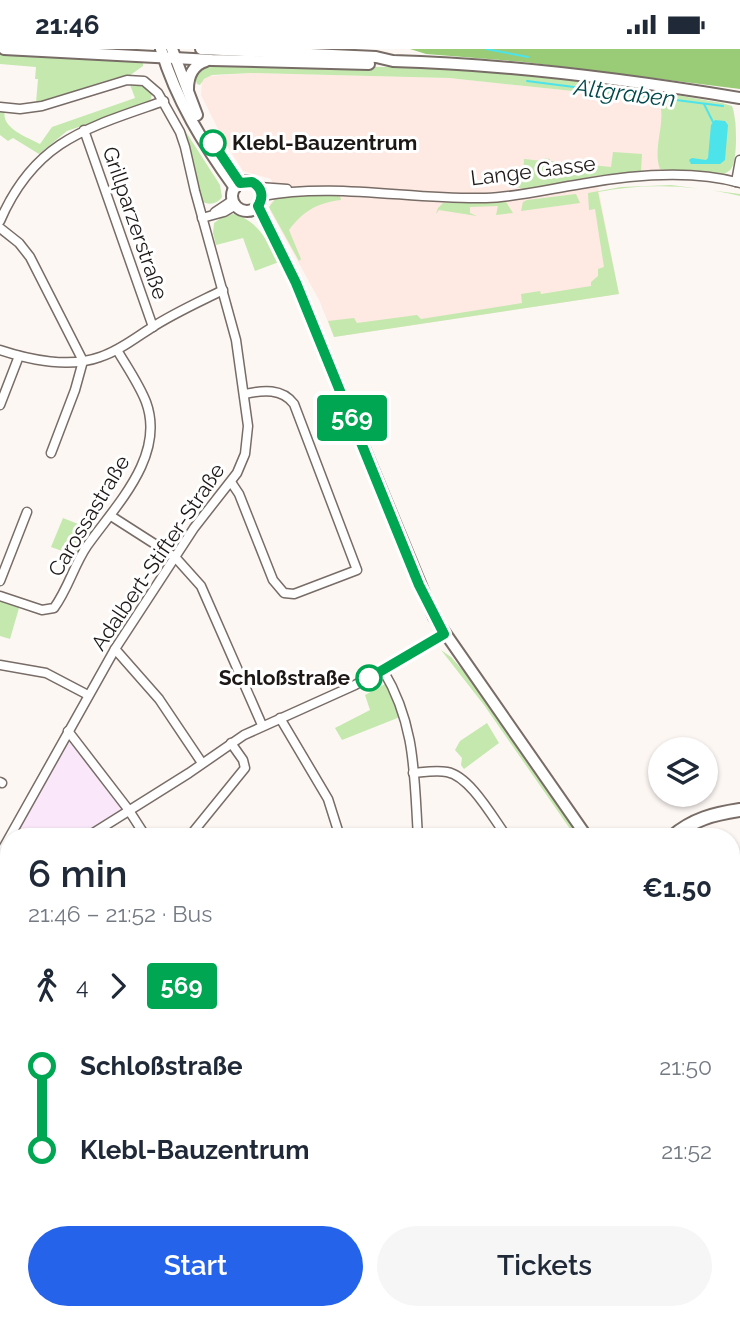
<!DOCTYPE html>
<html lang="en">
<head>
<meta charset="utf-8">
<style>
  body { margin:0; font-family:Raleway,sans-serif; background:#f6f6f7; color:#1f2937; height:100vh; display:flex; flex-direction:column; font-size:26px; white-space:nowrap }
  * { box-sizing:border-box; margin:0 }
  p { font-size:23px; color:#747a83 }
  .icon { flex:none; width:38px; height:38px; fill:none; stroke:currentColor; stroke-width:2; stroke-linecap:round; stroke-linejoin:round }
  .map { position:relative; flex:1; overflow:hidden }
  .side { position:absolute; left:0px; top:779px; width:740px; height:492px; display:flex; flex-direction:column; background:#fff; border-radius:28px 28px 0 0; box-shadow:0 2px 5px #0004 }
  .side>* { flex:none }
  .badge { padding:0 14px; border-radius:5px; font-size:24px; line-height:46px }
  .controls { position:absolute; left:648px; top:688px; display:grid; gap:14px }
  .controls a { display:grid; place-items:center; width:70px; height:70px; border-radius:50%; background:#fff; box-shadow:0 2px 5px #0004; font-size:35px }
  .map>.badge { position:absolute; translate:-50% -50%; box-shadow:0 0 0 4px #fff }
  .legs { display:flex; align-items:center; gap:10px; height:77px; padding:0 28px; font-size:23px }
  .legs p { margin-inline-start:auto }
  .head { display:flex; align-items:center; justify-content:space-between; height:119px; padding:0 28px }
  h1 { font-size:38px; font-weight:600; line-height:52px }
  .button { display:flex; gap:14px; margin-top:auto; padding:14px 28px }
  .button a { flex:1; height:80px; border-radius:42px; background:#2563eb; color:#fff; font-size:28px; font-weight:600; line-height:80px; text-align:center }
  .button a+a { background:#f6f6f7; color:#1f2937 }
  ul { padding:0 28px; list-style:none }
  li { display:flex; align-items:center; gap:24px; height:84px; font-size:26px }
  li i { display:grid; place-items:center; width:10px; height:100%; margin:0 9px; background:currentColor }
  li i::after { content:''; width:18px; height:18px; margin:-9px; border:5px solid; border-radius:50%; background:#fff }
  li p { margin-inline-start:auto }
  li:first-child i { background:linear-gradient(#0000 50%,currentColor 0) }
  li:last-child i { background:linear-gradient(currentColor 50%,#0000 0) }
  .status { display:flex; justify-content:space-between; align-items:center; height:49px; padding:0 35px; background:#fff; direction:ltr }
  .status svg { height:19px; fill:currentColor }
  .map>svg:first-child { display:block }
  .commercial { fill:#fee9e3 }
  .education { fill:#fae8fa }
  .green { fill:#c4e8ad }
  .forest { fill:#9acb77 }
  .water { fill:#4de3ea }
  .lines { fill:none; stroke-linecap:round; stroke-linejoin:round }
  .stream { stroke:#4de3ea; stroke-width:2 }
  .street-casing { stroke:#786c66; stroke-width:11 }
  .secondary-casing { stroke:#786c66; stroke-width:14 }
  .primary-casing { stroke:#786c66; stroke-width:16 }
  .street { stroke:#fff; stroke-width:8 }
  .secondary { stroke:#fff; stroke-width:10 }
  .primary { stroke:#fff; stroke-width:12 }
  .line-1-casing { stroke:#fff; stroke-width:16 }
  .line-1 { stroke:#00a651; stroke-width:10 }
  .stop-1-dot { fill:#fff; stroke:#00a651; stroke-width:3.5 }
  .labels { text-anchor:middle; stroke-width:6; stroke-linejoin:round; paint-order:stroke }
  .stop-label { font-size:21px; font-weight:bold; fill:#1d1816; stroke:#fff; text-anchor:start }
  .street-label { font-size:21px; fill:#1d1816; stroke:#fff }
  .water-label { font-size:23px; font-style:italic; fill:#02484b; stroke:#fff }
</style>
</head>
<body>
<div class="status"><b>21:46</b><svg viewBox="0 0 49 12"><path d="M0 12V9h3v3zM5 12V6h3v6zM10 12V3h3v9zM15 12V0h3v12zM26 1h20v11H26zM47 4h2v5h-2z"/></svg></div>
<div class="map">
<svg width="740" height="1269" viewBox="0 0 740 1269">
  <rect width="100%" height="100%" fill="#fdf7f4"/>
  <polygon class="commercial" points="251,24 449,29 660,51 736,73 733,115 727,123 716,126 662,121 596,127 619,245 334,288 319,251 270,161 270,155 276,147 271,130 243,122 223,90 201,46 202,32 209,27"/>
  <polygon class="education" points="68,687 124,759 78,787 13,788"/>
  <g class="green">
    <polygon points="0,5 143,12 143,17 129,27 115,29 36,54 38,30 35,30 36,18 0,15"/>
    <path d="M207,17l186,1 86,4 145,15 98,17 10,3c5,11 6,54 -1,63 -3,4 -7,4 -10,6l-61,-6c-8,-21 7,-47 -1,-69l-210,-22 -198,-5 -39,2 -8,4 -4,6 -3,-1 -3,-9 2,-5z"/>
    <path d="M129,33l15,2 8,9 -1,6 -11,7 -73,25 -28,23 -26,-16 -5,3 -8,-6v-25h5c-5,18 22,27 35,34l12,-17 83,-29z"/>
    <path d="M184,80l36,56 2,12c-6,8 -14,8 -21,4z"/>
    <polygon points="613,103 642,105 641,122 596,127 525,140 516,138 518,136 515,132 516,123 523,124 524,110 543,112 544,109 550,110 550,112 611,118"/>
    <path d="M671,136l69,9v2c-46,-11 -95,-13 -142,-4l21,102 -285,43 -6,-16 26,-3 3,5 60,-8 4,4 101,-16 -1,-9 19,-3 1,3 50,-8v-4l7,-6v-7l6,-2 -9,-58 -6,1 -1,-17 33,-6z"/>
    <polygon points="576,145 580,154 521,162 523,153 527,151"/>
    <path d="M308,147h32l1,4c-24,3 -38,11 -52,30l12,29 -2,2 -30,-54 7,-9z"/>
    <polygon points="506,153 513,164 496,166 498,157 470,158 470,164 477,167 439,161 436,165 438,159 443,154"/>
    <path d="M233,165c26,7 33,26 46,48l-24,9 -12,-33 -27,7 -3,-12 1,-10 10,-7z"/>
    <polygon points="63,469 93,481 76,507 51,498"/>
    <polygon points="0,552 19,559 10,590 0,587"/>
    <polygon points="441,601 451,608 465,624 580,787 575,787 484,656"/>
    <polygon points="385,635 400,668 342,691 335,679 370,661 365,646"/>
    <polygon points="487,674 499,694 464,720 461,716 462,709 455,701 460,692"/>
    <polygon points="740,1026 740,1129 732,1146 732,1039"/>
    <polygon points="740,1160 740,1269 686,1269 689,1262 732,1262 732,1178"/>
  </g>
  <g class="forest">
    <polygon points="410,0 740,0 740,40 524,13 426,5"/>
    <polygon points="732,964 740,973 740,1026 732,1039"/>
  </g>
  <polygon class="water" points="715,71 725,72 728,76 725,111 720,115 691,115 689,111 692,109 706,111 708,109 711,76"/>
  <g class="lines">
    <g class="stream">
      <polyline points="486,0 528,8"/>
      <polyline points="527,32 723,57"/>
      <polyline points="704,55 713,73"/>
    </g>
    <defs>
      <g id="street">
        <polyline points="0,58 20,60 42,57 127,31 144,32 158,44 180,83 185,98 195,142 236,291 248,377 245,405 237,424 194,479 115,600 0,805"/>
        <polyline points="84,81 153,278"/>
        <polyline points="736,133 740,111"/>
        <polyline points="259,138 287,140"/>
        <path d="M262,147c74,-14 149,4 224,2 32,-1 63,-9 95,-14 50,-9 109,-15 159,-1"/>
        <polyline points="215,163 233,151"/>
        <polyline points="202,169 224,163 236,156"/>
        <path d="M0,172c35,-81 87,-93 164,-120"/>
        <polyline points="0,179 19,194 30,208 83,312 75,341 51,404"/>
        <path d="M0,301c30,10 70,18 100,7 19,-6 35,-19 51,-29 23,-15 48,-26 72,-38"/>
        <polyline points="0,356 19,307"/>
        <path d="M231,433l8,12 34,86 11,13 10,1 63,-24 -63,-166c-12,-16 -31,-14 -49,-10"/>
        <polyline points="111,467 175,508 201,537 262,676"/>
        <polyline points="0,532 27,463"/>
        <path d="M0,547l42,14 12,-2c14,-19 20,-43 33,-62 29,-41 79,-90 59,-144 -7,-18 -19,-35 -29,-52"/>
        <polyline points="115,600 159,650 202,714"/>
        <polyline points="0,616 46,624 88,646"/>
        <path d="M383,621c33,55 31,105 35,167"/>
        <polyline points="280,669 328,750 340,788"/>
        <polyline points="68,682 128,760 146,788"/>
        <path d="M413,724c12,-1 23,-3 34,-1 23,4 46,46 60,65"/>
        <polyline points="0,733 2,734"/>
        <polyline points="87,788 189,724 244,686 355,636 444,585"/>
        <polyline points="189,788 245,719 243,711 231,694"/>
        <polyline points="0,867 9,858"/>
        <polyline points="0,1093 9,1094"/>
        <polyline points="0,1156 9,1233"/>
        <polyline points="18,1262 20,1269"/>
      </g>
      <g id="secondary">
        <polyline points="4,0 212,11 369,15"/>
        <path d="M161,0c15,51 43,96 74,139"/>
        <polyline points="172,0 197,66"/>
        <path d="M201,0l175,8 17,4c117,3 232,18 347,37"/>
        <path d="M188,40c0,-13 5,-24 18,-28"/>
        <circle cx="247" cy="147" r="15"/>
        <polyline points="258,157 296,234 434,568 587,788"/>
        <polyline points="732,951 740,961"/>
      </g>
      <g id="primary">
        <path d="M672,788c21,-18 42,-23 68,-27"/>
        <polyline points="732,1162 740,1145"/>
        <polyline points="678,1269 681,1262"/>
      </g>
    </defs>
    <use href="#street" class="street-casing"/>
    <use href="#secondary" class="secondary-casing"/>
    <use href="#primary" class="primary-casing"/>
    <use href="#street" class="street"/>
    <use href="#secondary" class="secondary"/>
    <use href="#primary" class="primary"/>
  </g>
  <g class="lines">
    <defs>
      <path id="line-1" d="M213,94l27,40 12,-1c10,5 12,15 6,24l38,77 123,302 25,49 -75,44"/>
    </defs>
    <use href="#line-1" class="line-1-casing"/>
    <use href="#line-1" class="line-1"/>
  </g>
  <g class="stop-1-dot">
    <circle cx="213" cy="94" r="12"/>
    <circle cx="369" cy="629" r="12"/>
  </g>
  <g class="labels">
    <g class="stop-label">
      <text x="232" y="101">Klebl-Bauzentrum</text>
      <text x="350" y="636" text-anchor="end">Schloßstraße</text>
    </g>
    <g class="street-label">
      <text transform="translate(533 122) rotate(-7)" y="7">Lange Gasse</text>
      <text transform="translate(135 174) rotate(71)" y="7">Grillparzerstraße</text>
      <text transform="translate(89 467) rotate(-59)" y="7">Carossastraße</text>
      <text transform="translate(158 508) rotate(-56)" y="7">Adalbert-Stifter-Straße</text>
    </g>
    <g class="water-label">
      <text transform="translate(625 44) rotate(7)" y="8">Altgraben</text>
    </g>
  </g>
</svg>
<div class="controls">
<a><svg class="icon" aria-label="layers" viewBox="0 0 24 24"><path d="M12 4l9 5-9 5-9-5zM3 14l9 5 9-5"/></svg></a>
</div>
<b class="badge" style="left:352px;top:369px;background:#00a651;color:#fff">569</b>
<section class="side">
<div class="head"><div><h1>6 min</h1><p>21:46 – 21:52 · Bus</p></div><b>€1.50</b></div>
<div class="legs"><svg class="icon" aria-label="walk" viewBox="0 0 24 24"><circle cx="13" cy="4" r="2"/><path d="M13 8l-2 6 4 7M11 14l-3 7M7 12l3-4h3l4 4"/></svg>4<svg class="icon" aria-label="forward" viewBox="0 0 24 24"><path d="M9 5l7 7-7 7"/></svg><b class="badge" style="background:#00a651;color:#fff">569</b></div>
<ul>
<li><i style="color:#00a651"></i><b>Schloßstraße</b><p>21:50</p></li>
<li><i style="color:#00a651"></i><b>Klebl-Bauzentrum</b><p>21:52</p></li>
</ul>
<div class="button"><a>Start</a><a>Tickets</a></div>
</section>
</div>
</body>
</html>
